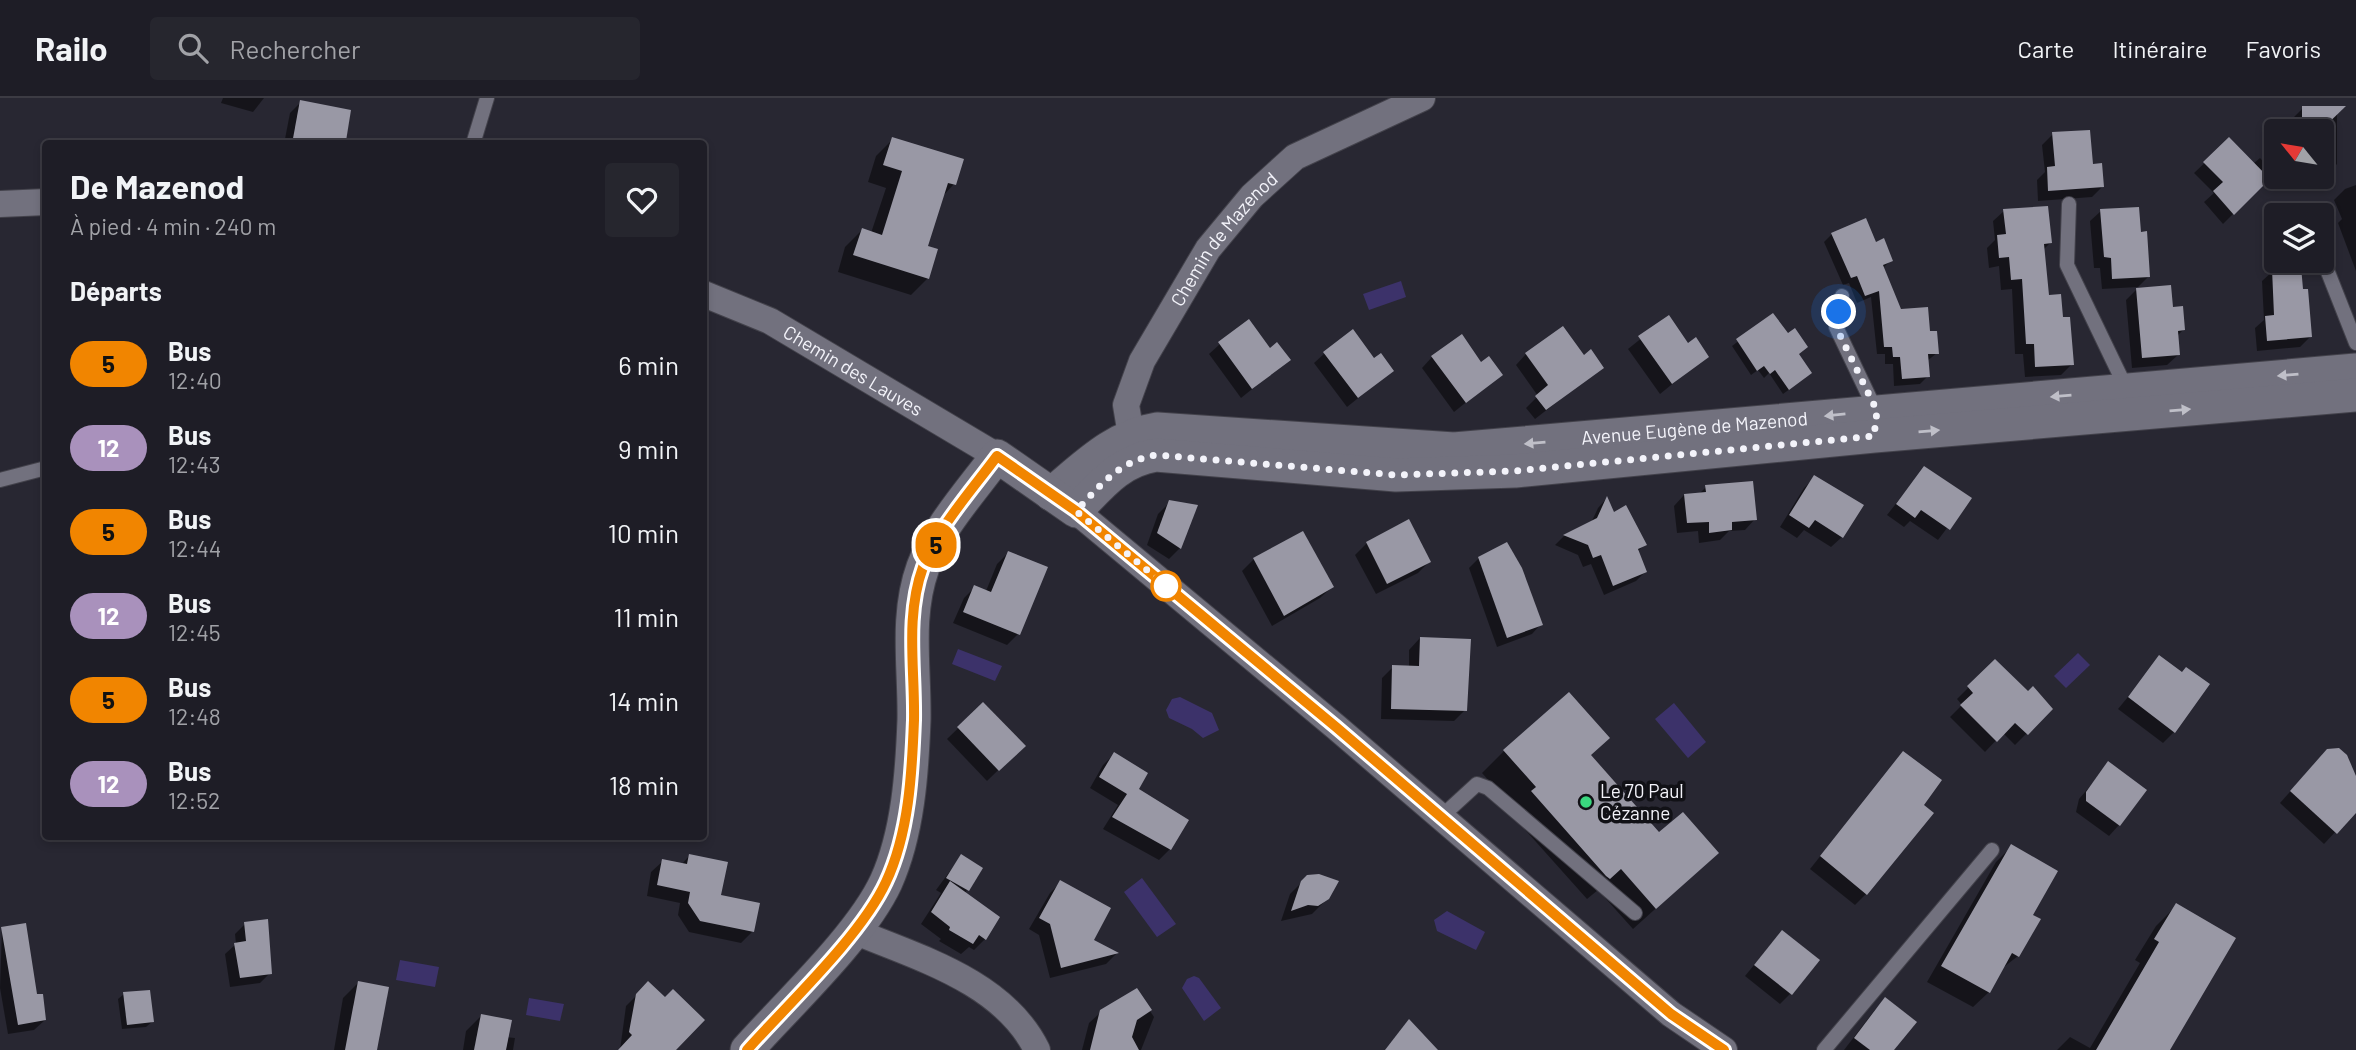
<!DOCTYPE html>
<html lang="fr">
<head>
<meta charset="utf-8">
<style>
  body { margin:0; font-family:Barlow,sans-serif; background:#26262e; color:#f1f3f6; height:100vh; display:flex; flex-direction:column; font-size:26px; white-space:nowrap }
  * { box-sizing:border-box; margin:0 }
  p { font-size:23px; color:#a1a2a7 }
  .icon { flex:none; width:38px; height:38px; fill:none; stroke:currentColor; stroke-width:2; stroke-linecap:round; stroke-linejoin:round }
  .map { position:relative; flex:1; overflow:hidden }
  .side { position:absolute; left:42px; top:42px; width:665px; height:700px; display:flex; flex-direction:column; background:#1e1d26; border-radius:7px; box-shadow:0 4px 10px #0003,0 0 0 2px #3c3b43 }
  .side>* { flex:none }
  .badge { padding:0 14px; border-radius:23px; font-size:24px; line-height:46px }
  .needle { width:46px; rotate:300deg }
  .buttons { position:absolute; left:2264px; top:21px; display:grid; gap:14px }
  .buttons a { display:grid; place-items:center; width:70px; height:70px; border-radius:7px; background:#1e1d26; box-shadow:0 4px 10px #0003,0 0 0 2px #3c3b43; font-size:35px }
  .you { position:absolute; width:35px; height:35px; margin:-18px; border:5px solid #fff; border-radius:50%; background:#1a73e8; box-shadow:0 0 0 10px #1a73e833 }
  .map>.badge { position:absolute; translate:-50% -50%; box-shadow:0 0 0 4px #fff }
  h2 { padding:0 28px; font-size:26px; line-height:63px }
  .round { display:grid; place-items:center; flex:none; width:74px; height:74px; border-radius:7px; background:#26262e }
  .head { display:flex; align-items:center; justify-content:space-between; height:119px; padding:0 28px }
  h1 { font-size:33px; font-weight:700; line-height:52px }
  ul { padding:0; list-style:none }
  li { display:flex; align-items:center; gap:21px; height:84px; padding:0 28px }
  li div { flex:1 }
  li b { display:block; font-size:26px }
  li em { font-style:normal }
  li .badge { min-width:77px; font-weight:700; text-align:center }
  header { display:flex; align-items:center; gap:42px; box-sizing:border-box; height:98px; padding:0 35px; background:#1e1d26; border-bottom:2px solid #3c3b43 }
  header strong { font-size:33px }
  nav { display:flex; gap:38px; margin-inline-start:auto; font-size:24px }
  .search { width:490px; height:63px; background:#26262e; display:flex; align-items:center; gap:18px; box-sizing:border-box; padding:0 24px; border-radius:7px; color:#a1a2a7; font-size:26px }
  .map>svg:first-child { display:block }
  .water { fill:#3c326a }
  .shadow { fill:#0007 }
  .building { fill:#9998a5 }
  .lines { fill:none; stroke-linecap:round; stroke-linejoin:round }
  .service-casing { stroke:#43424b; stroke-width:16 }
  .minor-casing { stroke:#43424b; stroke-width:28 }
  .tertiary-casing { stroke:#43424b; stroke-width:35 }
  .service { stroke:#72717e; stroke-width:14 }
  .minor { stroke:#72717e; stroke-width:26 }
  .tertiary { stroke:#72717e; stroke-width:33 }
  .oneway { fill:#bfbfc8 }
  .line-casing { stroke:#fff; stroke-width:16 }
  .line { stroke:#f18500; stroke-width:10 }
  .walk { stroke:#f3f3fa; stroke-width:7; stroke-dasharray:0 12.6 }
  .stop-dot { fill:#fff; stroke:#f18500; stroke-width:3.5 }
  .poi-dot { fill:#3ad77f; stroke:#111116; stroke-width:2.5 }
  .labels { text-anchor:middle; stroke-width:7; stroke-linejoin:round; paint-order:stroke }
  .street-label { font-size:19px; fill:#f3f3fa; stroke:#111116 }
  .poi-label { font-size:19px; fill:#f3f3fa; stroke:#111116; text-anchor:start }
</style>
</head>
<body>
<header>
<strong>Railo</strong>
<div class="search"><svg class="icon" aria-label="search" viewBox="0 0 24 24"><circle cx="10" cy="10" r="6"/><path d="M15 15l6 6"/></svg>Rechercher</div>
<nav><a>Carte</a><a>Itinéraire</a><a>Favoris</a></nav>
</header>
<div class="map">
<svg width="2356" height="952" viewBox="0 0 2356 952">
  <rect width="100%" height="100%" fill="#282732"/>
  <g class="water">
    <polygon points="1401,183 1406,199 1369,212 1363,196"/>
    <polygon points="958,551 1002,568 995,583 952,566"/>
    <polygon points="2078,555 2090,567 2066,590 2054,578"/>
    <polygon points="1180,599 1212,615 1219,632 1203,640 1192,631 1169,620 1166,612 1172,601"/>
    <polygon points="1674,605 1706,644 1688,660 1655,621"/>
    <polygon points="1142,780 1176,826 1157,839 1124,794"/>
    <polygon points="1447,813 1485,834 1476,852 1437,833 1434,822"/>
    <polygon points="400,862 439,869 435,889 396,882"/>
    <polygon points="1194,878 1199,880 1221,910 1204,923 1182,890 1187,881"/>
    <polygon points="529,900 564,906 560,923 526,917"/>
  </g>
  <g class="shadow">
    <polygon points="223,0 264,0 253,14 221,5"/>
    <polygon points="301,4 344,42 341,46 284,46 290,15"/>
    <polygon points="2303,10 2337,10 2337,66 2326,78 2322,78 2322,33 2292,33 2291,22"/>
    <polygon points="2053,36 2092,68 2102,89 2092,99 2038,103 2037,82 2045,74 2042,47"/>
    <polygon points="893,41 954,86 942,99 926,150 928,180 911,197 838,174 845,149 862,132 871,135 886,90 868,84 876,58"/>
    <polygon points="2229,42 2253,66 2260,60 2274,75 2223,126 2204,104 2214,95 2194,75"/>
    <polygon points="2356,87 2356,173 2338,125 2342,121 2334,102 2345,91"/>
    <polygon points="2004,113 2050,145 2043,152 2048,199 2072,266 2061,277 2025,279 2023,256 2015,256 2012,191 2001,192 1999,168 1989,170 1987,150 1995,142 1993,123"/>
    <polygon points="2101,113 2139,136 2149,178 2138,189 2102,191 2100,170 2094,170 2090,123"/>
    <polygon points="1832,136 1875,146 1891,162 1882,171 1900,213 1928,235 1937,255 1927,263 1928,278 1920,286 1894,288 1893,266 1885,266 1885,256 1877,256 1871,199 1857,205 1849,185 1843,187 1824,144"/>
    <polygon points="2273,173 2311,238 2300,249 2257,253 2255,230 2264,222 2262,183"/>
    <polygon points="2136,192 2171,211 2183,232 2176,239 2178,257 2167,267 2132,270 2126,202"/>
    <polygon points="1773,217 1798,257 1805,280 1783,296 1769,275 1764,280 1758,272 1751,277 1732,248"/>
    <polygon points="1668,219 1688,248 1707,258 1660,296 1628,251"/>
    <polygon points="1220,246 1269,253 1288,262 1241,300 1209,256"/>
    <polygon points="1325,255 1374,262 1392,273 1347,309 1314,265"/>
    <polygon points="1526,256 1584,259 1601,270 1535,321 1526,310 1538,298 1516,267"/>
    <polygon points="1432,259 1481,266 1500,277 1454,314 1422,270"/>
    <polygon points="1924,370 1969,401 1938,442 1910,423 1904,429 1887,417"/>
    <polygon points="1815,379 1842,439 1831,449 1804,432 1797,440 1780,429 1804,390"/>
    <polygon points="1706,389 1755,421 1745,432 1729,433 1720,442 1699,445 1698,433 1677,435 1674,408 1684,397 1699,396"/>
    <polygon points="1606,401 1613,416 1644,447 1637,454 1645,474 1636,483 1604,497 1591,466 1583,469 1578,457 1555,447 1564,438 1591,425 1598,410"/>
    <polygon points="1170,404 1180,450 1169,461 1147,447 1158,416"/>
    <polygon points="1408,424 1429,464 1418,475 1376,496 1355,457 1367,445"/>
    <polygon points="1008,455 1045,470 1018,536 1007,547 953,525 964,500 975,489 986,493 997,466"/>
    <polygon points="1479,460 1541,526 1532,536 1497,549 1469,470"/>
    <polygon points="1254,461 1332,489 1320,500 1272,528 1242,473"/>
    <polygon points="1420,540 1465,612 1454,623 1381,621 1382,580 1393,569 1409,569 1409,552"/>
    <polygon points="2160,560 2174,634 2163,645 2118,611"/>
    <polygon points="1995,563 2028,595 2051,611 2015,647 2003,635 1985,654 1950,619 1962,607 1957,601"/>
    <polygon points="983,606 1023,648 987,683 947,641"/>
    <polygon points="1504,653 1589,658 1694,776 1633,831 1598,792 1587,801 1511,716 1515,712 1482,675"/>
    <polygon points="1903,655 1866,796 1855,807 1810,771"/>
    <polygon points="1114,656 1170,751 1159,762 1103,731 1118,707 1090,690 1103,667"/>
    <polygon points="2316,665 2356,682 2351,717 2324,746 2280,705"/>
    <polygon points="2109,666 2119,727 2109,738 2076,714 2079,701"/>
    <polygon points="2011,749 2030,818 2018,858 2000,872 1989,894 1973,909 1927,884 1996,764"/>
    <polygon points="690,757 719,798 752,834 741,845 689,834 678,817 680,805 647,798 651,774 663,763 681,767"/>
    <polygon points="961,758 967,792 964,796 985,841 974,852 969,849 961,856 939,843 941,841 921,826 941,795 936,792"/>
    <polygon points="1061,784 1091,843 1116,856 1106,866 1050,880 1039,837 1029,831 1050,795"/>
    <polygon points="1302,784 1324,804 1312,816 1281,823 1290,796"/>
    <polygon points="2176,808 2168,952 2057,952 2070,939 2090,950 2140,865 2135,862 2156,828"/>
    <polygon points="245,826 270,875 260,885 230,889 225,856 236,846 235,836"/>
    <polygon points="2,830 45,922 34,932 8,936 0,890"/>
    <polygon points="1772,845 1790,896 1780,906 1745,878"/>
    <polygon points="359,884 375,952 334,952 343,900"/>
    <polygon points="648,886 674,952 620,952 626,908"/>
    <polygon points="1136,892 1154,919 1141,952 1082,952 1089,925 1101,914"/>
    <polygon points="124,896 152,924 146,929 122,931 118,901"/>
    <polygon points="1885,902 1892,952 1844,952 1874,913"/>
    <polygon points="481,918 507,939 515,940 513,952 463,952 466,933"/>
  </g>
  <g class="building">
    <polygon points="300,2 351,12 346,43 292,46"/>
    <polygon points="2302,8 2346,8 2320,33 2302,33"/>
    <polygon points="2090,32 2093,66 2102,65 2104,89 2048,93 2047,69 2055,68 2052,34"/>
    <polygon points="892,39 964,61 956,87 948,85 928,148 938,151 929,181 853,157 862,130 882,137 902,73 883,67"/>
    <polygon points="2229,39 2270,81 2234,117 2213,93 2223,84 2203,64"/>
    <polygon points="2048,108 2052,145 2044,146 2049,197 2061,196 2063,219 2070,219 2074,267 2035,269 2034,246 2026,246 2022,181 2011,182 2009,159 1999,160 1997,137 2006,136 2003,111"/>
    <polygon points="2139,109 2141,134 2147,133 2150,179 2112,181 2111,160 2104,159 2100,111"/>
    <polygon points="1866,120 1876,144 1884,140 1893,163 1883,167 1901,211 1928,209 1930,233 1937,233 1939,256 1928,256 1930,279 1902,281 1900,259 1893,259 1892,249 1884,249 1879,193 1865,198 1857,178 1851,180 1831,135"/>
    <polygon points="2301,168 2303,191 2308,191 2312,239 2267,243 2265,218 2274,217 2272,171"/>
    <polygon points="2171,187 2173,209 2183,208 2185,232 2178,233 2180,257 2142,260 2136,190"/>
    <polygon points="1773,215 1788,235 1795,230 1808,249 1799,256 1812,275 1789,292 1775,272 1770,276 1764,268 1757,273 1736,241"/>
    <polygon points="1669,217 1688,245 1696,239 1709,259 1672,286 1638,238"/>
    <polygon points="1249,221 1270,250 1277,244 1291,262 1252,291 1218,244"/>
    <polygon points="1563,228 1584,257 1591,251 1604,270 1546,312 1535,298 1548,287 1525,255"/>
    <polygon points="1353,231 1374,260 1381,255 1394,273 1358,300 1323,254"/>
    <polygon points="1462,236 1481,264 1489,258 1503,277 1466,305 1431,258"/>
    <polygon points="1924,368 1972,400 1950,432 1921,412 1915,420 1896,406"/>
    <polygon points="1814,377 1864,407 1843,440 1815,422 1809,430 1789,417"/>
    <polygon points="1753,383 1757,422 1732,424 1732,432 1709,435 1709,424 1687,425 1684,396 1706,394 1705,387"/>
    <polygon points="1607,398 1614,414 1626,407 1647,447 1638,451 1647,474 1613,488 1601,457 1593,460 1588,447 1563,437 1597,420"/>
    <polygon points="1169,402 1198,407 1181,451 1157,435"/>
    <polygon points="1409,421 1431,464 1387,486 1366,444"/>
    <polygon points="1303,433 1334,489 1284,518 1253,460"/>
    <polygon points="1507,444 1522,470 1543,527 1507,540 1478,459"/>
    <polygon points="1008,453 1048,469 1020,537 963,514 974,487 991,494"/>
    <polygon points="1420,539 1471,541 1467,613 1391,611 1392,567 1419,568"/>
    <polygon points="2159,557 2182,574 2186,569 2210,586 2175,635 2128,599"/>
    <polygon points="1995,561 2028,593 2033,588 2053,611 2028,637 2015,625 1997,644 1960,607 1973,595 1967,588"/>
    <polygon points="1569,594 1610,640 1591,657 1659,734 1683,714 1719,755 1656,811 1621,771 1610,781 1606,778 1531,693 1536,689 1503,652"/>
    <polygon points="983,604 1026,648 999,673 957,629"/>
    <polygon points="2339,650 2347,657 2356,678 2356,715 2337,736 2290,693 2327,651"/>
    <polygon points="1903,653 1942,682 1924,707 1934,715 1867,797 1820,758"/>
    <polygon points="1114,654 1148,675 1139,691 1189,722 1171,752 1112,719 1127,696 1099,679"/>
    <polygon points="2108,663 2147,692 2120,728 2086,703 2086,694"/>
    <polygon points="2011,746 2058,773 2033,817 2041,821 2019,859 2012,855 1990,895 1941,868"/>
    <polygon points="689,756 728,764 721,797 760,805 754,834 700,823 688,805 690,794 657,787 662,761 687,766"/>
    <polygon points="961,756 983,770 969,793 946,780"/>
    <polygon points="1319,776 1339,783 1329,801 1318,808 1308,807 1291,813 1301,783 1307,777"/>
    <polygon points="1060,782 1111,810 1094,842 1119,855 1061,870 1050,826 1039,820"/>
    <polygon points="950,783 1000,819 986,842 979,837 973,846 949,832 950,829 931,814"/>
    <polygon points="2176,805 2236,840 2170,952 2096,952 2159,844 2154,841"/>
    <polygon points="268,821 272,876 240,880 234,845 246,843 244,824"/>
    <polygon points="26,825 37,896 43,896 46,922 18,927 1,829"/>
    <polygon points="1782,832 1820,862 1792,897 1754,867"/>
    <polygon points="358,883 389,889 377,952 345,952"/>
    <polygon points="648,883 665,899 673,891 705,922 676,952 618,952 632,937 629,934 636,896"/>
    <polygon points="1137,890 1152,912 1137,922 1132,939 1139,952 1090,952 1100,912"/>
    <polygon points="150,892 154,924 127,927 123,894"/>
    <polygon points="1885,899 1917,924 1894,952 1870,952 1854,940"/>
    <polygon points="481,916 512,922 506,952 474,952"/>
    <polygon points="1409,921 1438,952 1385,952"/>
  </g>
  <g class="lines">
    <defs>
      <g id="service">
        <polyline points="473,46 487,0"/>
        <polyline points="2069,106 2067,167 2128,294"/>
        <polyline points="2303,111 2306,117"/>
        <polyline points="2322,159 2356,245"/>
        <polyline points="1842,198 1836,229 1876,313"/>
        <polyline points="0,382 46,370"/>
        <polyline points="1441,719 1477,686 1488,690 1635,815"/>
        <polyline points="1824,952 1992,752"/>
      </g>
      <g id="minor">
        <polyline points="0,106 46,104"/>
        <path id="s1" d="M704,196l66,27 227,135"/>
        <path id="s2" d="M1134,355l-8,-48 16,-44 66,-112 44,-53 43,-39 127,-59"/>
        <polyline points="1076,413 1336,629 1671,916 1724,952"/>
        <path d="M854,833c65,27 150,51 183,119"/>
      </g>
      <g id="tertiary">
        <path id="s3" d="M1051,396c33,-27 62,-58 106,-65l297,20 902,-79"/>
        <path d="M747,952c41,-46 114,-114 139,-168 22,-49 26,-109 28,-162 1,-52 -9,-103 9,-153 15,-40 49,-77 74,-111l79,55c25,-26 43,-50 80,-56l240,20 119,-4 359,-35 482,-41"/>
      </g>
    </defs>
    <use href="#service" class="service-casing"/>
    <use href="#minor" class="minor-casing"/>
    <use href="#tertiary" class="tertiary-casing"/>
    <use href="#service" class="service"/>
    <use href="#minor" class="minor"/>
    <use href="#tertiary" class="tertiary"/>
  </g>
  <defs><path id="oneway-solid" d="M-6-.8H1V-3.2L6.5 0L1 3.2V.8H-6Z" transform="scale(1.75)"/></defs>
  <g class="oneway">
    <use href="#oneway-solid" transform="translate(2288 277) rotate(175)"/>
    <use href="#oneway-solid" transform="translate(2061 298) rotate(175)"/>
    <use href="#oneway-solid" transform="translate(2180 312) rotate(-5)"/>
    <use href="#oneway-solid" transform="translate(1835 317) rotate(174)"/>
    <use href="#oneway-solid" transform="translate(1929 333) rotate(-5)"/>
    <use href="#oneway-solid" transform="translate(1535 345) rotate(175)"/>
  </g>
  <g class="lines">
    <defs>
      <path id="line" d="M747,952c41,-46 114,-114 139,-168 23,-49 26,-109 28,-162 1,-52 -9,-103 9,-153 15,-40 49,-77 74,-111l79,55 260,216 335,287 53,36"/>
    </defs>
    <use href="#line" class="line-casing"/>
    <use href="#line" class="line"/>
    <path class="walk" d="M1166,488l-90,-75c25,-26 43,-50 80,-56l240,20 118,-4 360,-35 3,-25 -41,-84 3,-15"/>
  </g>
  <circle class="stop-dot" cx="1166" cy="488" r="14"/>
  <circle class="poi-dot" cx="1586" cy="704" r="7"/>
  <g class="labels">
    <g class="street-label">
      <text dy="7" stroke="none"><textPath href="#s2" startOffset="243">Chemin de Mazenod</textPath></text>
      <text dy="7" stroke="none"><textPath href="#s1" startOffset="168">Chemin des Lauves</textPath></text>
      <text dy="7" stroke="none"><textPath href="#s3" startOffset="665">Avenue Eugène de Mazenod</textPath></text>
    </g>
    <g class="poi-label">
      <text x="1600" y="700">Le 70 Paul<tspan x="1600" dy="22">Cézanne</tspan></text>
    </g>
  </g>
</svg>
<div class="buttons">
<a><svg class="needle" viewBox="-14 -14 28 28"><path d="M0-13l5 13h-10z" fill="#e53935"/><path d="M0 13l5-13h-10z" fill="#a1a2a7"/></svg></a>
<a><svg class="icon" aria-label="layers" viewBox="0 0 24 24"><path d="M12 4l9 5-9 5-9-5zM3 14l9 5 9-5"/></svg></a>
</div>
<div class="you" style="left:1839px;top:214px"></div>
<b class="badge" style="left:936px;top:447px;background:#f18500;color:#111">5</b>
<section class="side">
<div class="head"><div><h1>De Mazenod</h1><p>À pied · 4 min · 240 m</p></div><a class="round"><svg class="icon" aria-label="heart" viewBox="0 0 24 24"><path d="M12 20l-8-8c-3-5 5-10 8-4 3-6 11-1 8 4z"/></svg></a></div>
<h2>Départs</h2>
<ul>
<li><span class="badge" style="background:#f18500;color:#111">5</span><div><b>Bus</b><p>12:40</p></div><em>6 min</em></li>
<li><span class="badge" style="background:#a991bc;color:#fff">12</span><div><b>Bus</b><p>12:43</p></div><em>9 min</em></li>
<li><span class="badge" style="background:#f18500;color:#111">5</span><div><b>Bus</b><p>12:44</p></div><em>10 min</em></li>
<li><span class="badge" style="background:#a991bc;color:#fff">12</span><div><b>Bus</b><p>12:45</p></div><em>11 min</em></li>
<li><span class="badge" style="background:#f18500;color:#111">5</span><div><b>Bus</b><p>12:48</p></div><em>14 min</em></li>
<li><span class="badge" style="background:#a991bc;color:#fff">12</span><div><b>Bus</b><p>12:52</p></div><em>18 min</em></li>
</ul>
</section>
</div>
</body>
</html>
